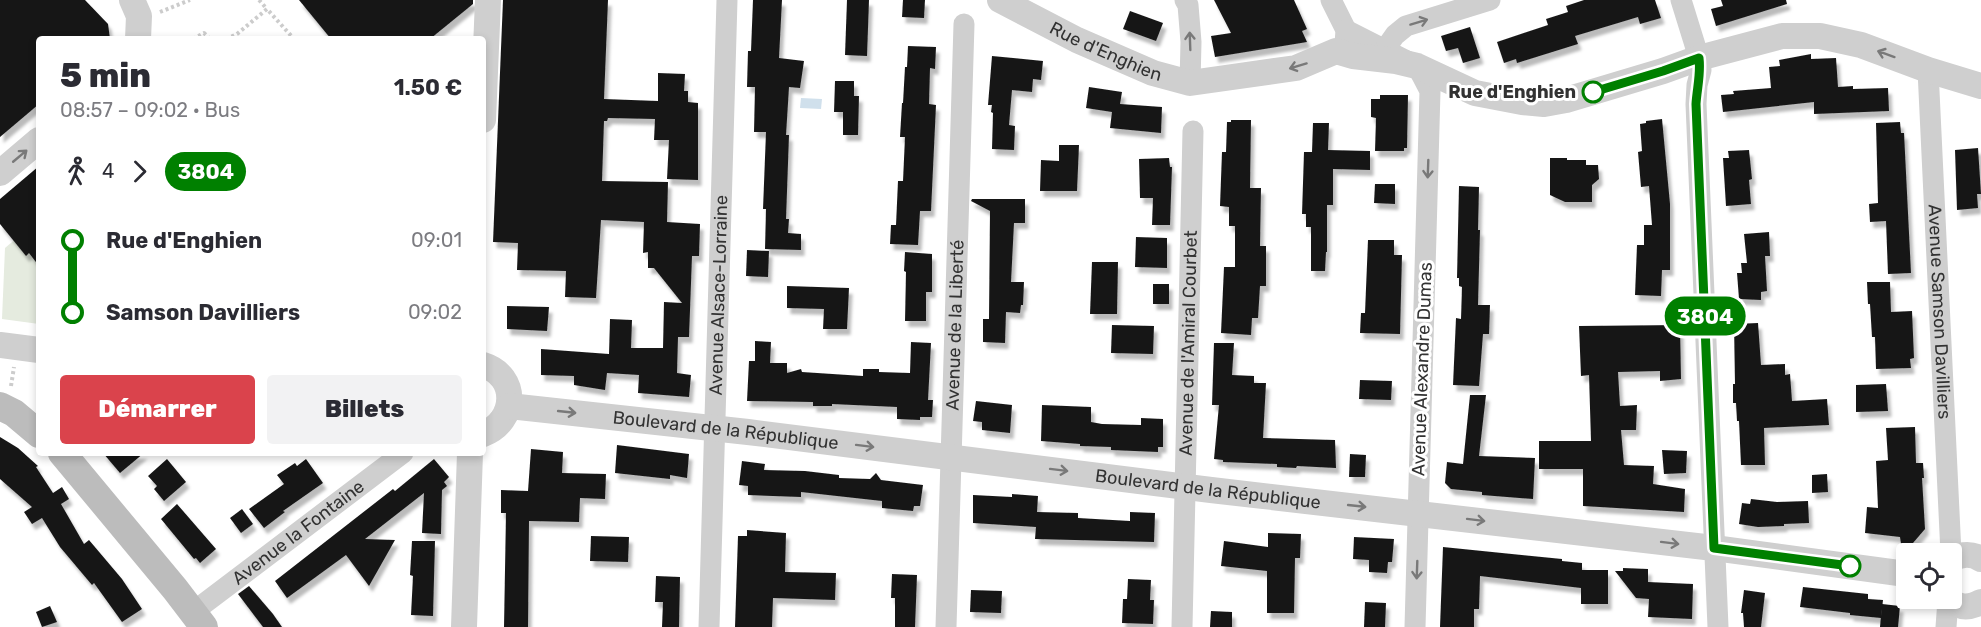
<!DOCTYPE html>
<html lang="fr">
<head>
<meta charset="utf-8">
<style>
  body { margin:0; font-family:Rubik,sans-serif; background:#f2f2f3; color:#2b2b33; height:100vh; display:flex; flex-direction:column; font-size:22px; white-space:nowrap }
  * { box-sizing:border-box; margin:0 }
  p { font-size:20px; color:#7c7c81 }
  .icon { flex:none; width:33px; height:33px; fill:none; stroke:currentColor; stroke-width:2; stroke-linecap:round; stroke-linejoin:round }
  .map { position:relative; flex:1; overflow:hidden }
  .details { position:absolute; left:36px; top:36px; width:450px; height:420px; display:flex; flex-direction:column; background:#fff; border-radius:6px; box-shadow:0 3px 9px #0003 }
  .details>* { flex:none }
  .badge { padding:0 12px; border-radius:20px; font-size:21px; line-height:39px }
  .tools { position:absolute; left:1896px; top:543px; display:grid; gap:12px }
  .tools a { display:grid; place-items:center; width:66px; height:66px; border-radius:6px; background:#fff; box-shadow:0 3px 9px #0003; font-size:30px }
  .map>.badge { position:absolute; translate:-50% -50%; box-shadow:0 0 0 3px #fff }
  .legs { display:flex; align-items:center; gap:9px; height:66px; padding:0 24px; font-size:20px }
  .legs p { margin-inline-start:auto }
  .headline { display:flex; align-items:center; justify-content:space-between; height:102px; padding:0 24px }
  h1 { font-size:33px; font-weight:800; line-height:45px }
  .cta { display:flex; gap:12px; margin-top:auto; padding:12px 24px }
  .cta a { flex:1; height:69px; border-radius:6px; background:#da434c; color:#fff; font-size:24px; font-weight:800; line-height:69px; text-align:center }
  .cta a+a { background:#f2f2f3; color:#2b2b33 }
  ul { padding:0 24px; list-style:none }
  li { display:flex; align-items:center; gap:21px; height:72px; font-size:22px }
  li i { display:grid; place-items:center; width:9px; height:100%; margin:0 8px; background:currentColor }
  li i::after { content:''; width:15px; height:15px; margin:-8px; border:4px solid; border-radius:50%; background:#fff }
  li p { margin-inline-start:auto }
  li:first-child i { background:linear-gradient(#0000 50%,currentColor 0) }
  li:last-child i { background:linear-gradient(currentColor 50%,#0000 0) }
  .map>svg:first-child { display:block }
  .green { fill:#e5ebdf }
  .water { fill:#d0e0ec }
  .building { fill:#191919; filter:url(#shadow) }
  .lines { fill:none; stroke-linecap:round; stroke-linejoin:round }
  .path { stroke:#ccc; stroke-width:4; stroke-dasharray:3 3; stroke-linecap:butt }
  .minor { stroke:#cfcfcf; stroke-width:21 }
  .tertiary { stroke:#cfcfcf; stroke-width:26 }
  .secondary { stroke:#bcbcbc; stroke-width:28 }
  .oneway { stroke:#797979 }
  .line-1-casing { stroke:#fff; stroke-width:14 }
  .line-1 { stroke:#008000; stroke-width:9 }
  .stop-1-dot { fill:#fff; stroke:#008000; stroke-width:3 }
  .labels { text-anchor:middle; stroke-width:6; stroke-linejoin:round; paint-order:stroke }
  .street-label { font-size:18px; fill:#323232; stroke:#fff }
  .stop-label { font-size:18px; font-weight:bold; fill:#323232; stroke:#fff; text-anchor:end }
</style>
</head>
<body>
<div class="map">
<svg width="1981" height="627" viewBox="0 0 1981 627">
  <defs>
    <filter id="shadow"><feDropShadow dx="3.5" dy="6" stdDeviation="1.5" flood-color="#0004"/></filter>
  </defs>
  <rect width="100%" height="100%" fill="#fff"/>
  <polygon class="green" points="39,219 39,324 2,319 5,248"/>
  <polygon class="water" points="801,98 822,99 821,109 800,108"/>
  <g class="building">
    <polygon points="0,0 85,0 108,24 110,39 39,39 39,104 0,137"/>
    <polygon points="299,0 473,0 473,4 430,39 331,39"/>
    <polygon points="503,0 608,0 604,99 658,101 658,73 685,74 684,91 688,91 688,102 698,103 698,180 667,179 669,140 654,140 655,119 608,118 607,121 604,121 602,181 668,182 667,222 700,224 699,256 692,256 689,337 678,337 677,373 691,375 689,397 638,393 639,375 607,373 605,390 574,385 574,376 541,375 541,349 609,354 610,319 632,320 631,348 663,348 664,302 682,303 654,268 648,268 648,252 643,253 644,222 601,220 596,298 565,297 566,271 517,270 518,243 493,242"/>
    <polygon points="753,0 782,0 779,58 804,61 800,88 789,87 786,135 789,135 786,219 789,219 788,233 801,234 801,250 765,249 766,209 763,209 766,132 754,132 755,87 747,87 748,51 751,51"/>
    <polygon points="847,0 869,0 867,56 845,55"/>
    <polygon points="903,0 925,0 924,18 902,17"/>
    <polygon points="1214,0 1294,0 1307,29 1302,31 1307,42 1215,57 1211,36 1231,33"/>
    <polygon points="1584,0 1655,0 1661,18 1640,24 1638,17 1575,36 1578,44 1517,63 1516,59 1504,63 1497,42 1548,25 1546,19 1568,12 1566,6"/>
    <polygon points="1721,0 1786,0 1787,4 1716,26 1711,9 1723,6"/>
    <polygon points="1130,11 1163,23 1156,41 1123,29"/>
    <polygon points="1470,27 1480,58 1463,63 1458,48 1446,51 1441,36"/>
    <polygon points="908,46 936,47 935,69 930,68 929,104 936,105 931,211 920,211 918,245 890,244 891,225 896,225 898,181 903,181 905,137 900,137 902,103 903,103 905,67 907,67"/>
    <polygon points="1811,54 1811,59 1836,58 1838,87 1853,86 1853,89 1888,88 1889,111 1814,114 1814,102 1723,112 1721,95 1734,94 1733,91 1771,88 1769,67 1780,66 1779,60"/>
    <polygon points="992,56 1043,61 1041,80 1033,79 1032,92 1012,90 1009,125 1015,126 1014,150 992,149 993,113 991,112 992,105 988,105"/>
    <polygon points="835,81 854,81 854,96 859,96 858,135 843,135 843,112 834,112"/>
    <polygon points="1089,87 1122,92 1120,104 1162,107 1161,133 1110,128 1112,112 1086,108"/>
    <polygon points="1380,95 1408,95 1407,148 1404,148 1404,151 1375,151 1376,118 1371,117 1371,99 1380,99"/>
    <polygon points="1662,119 1670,204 1670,270 1662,270 1661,296 1635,295 1637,245 1644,245 1644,225 1652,225 1649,186 1641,187 1638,152 1642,151 1640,124 1646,123 1646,121"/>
    <polygon points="1231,120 1251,120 1250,188 1261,188 1260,246 1266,246 1266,286 1260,286 1258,318 1252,318 1251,335 1221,333 1224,267 1235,267 1235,226 1229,226 1229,207 1220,206 1222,152 1226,152 1227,122 1231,122"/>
    <polygon points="1900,122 1901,133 1904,133 1911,273 1888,274 1886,221 1870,222 1869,204 1878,203 1876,123"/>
    <polygon points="1313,123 1329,123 1328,150 1370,151 1370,170 1333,169 1333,205 1327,205 1327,252 1326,252 1325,271 1311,271 1311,227 1306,227 1306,214 1302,214 1304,152 1312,152"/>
    <polygon points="1059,145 1079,145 1077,191 1040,191 1041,160 1059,161"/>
    <polygon points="1978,148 1981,194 1977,194 1978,208 1957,210 1955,150"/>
    <polygon points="1749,150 1752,179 1749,180 1751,204 1726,206 1723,158 1729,158 1728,151"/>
    <polygon points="1169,158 1170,167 1172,167 1170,225 1152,225 1153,198 1140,198 1139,159"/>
    <polygon points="1550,158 1567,158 1567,160 1586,160 1586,165 1598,165 1599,179 1592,185 1592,202 1565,202 1550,195"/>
    <polygon points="39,166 39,266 29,253 26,256 0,224 0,199"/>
    <polygon points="1375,184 1395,184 1395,204 1374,203"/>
    <polygon points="1459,186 1479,187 1478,230 1480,230 1478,305 1490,305 1489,334 1483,334 1479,386 1453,385 1456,318 1461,319 1462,287 1459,286 1459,278 1457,278"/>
    <polygon points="972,199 1025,199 1025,223 1014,223 1011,282 1024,282 1023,305 1021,305 1020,313 1006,312 1005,343 983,342 983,319 989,319 990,211 971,201"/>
    <polygon points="1769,232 1770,256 1765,256 1767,291 1761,292 1761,300 1739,299 1737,273 1742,273 1741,263 1747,263 1744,234"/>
    <polygon points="1136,237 1167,238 1167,268 1135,267"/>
    <polygon points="1368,240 1394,240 1394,255 1402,255 1400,334 1360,333 1361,313 1365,313"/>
    <polygon points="747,250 769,251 768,277 746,276"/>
    <polygon points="905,252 932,254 932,292 926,292 926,321 905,321 906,272 904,271"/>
    <polygon points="1092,262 1118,262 1117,314 1090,314"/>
    <polygon points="1867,282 1890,282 1891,312 1912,311 1914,358 1910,359 1911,368 1876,369 1875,337 1872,337 1870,304 1868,304"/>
    <rect x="1153" y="284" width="16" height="20"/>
    <polygon points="787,286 849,288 847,329 823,329 824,309 787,308"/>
    <polygon points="507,306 549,307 547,331 507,329"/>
    <polygon points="1758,323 1761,365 1785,364 1785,375 1790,374 1792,401 1827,399 1829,425 1764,428 1765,465 1741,465 1739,421 1737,421 1736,403 1733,403 1733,384 1735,384 1734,324"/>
    <polygon points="1112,325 1154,326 1153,354 1111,353"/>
    <polygon points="1680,325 1681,379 1660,381 1660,371 1618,372 1620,406 1637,405 1636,430 1621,430 1624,465 1654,466 1653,484 1685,489 1684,512 1583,506 1583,469 1539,469 1539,441 1591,441 1589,375 1581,376 1579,326"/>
    <polygon points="755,341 771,342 770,363 787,363 787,373 801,369 802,372 863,376 863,369 879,369 879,372 910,373 911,342 931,343 928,400 933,400 932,417 920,417 920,420 897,419 897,407 832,404 832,406 813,406 813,402 747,401 749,361 755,361"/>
    <polygon points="1214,343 1234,343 1232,375 1254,376 1254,383 1266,383 1263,438 1335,440 1336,468 1297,466 1296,468 1277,467 1277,464 1223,462 1223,460 1214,459 1219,405 1212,405"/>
    <polygon points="1360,380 1392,381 1391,400 1359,399"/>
    <polygon points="1886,384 1888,411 1856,412 1856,385"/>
    <polygon points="1470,395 1486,395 1479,456 1535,458 1533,499 1482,495 1482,492 1451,489 1445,483 1447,462 1463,464"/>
    <polygon points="976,401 1012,405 1010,433 982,430 982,422 973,421"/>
    <polygon points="1042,405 1091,407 1091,422 1102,424 1141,425 1141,418 1163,419 1163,447 1158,447 1158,452 1111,450 1111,447 1080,446 1080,444 1041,441"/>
    <polygon points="1915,427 1916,463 1923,463 1924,478 1922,478 1925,529 1913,543 1901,544 1900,537 1865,533 1867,507 1878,508 1876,461 1888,460 1886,428"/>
    <polygon points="0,437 18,448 38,466 36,467 53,493 62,487 69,499 61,504 84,544 89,540 122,579 142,609 122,622 94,583 92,585 60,547 42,518 32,524 24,512 32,507 0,479"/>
    <polygon points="617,445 689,454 687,478 670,475 670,479 615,473"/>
    <polygon points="531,449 563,452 562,473 606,474 605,499 580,498 579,522 529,521 528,627 504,627 506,513 501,513 501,490 528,491"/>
    <polygon points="1662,450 1687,451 1686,473 1664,474"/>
    <polygon points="103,453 144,453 120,473"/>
    <polygon points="1350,454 1366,455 1365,477 1349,477"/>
    <polygon points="167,459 186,482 164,501 154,489 157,486 148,476"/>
    <polygon points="306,459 323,483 283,511 285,512 264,528 249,509 284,484 277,475 295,463 297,466"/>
    <polygon points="434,459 449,477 444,482 447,486 442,490 441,534 422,533 424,493 365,539 395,540 369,586 346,555 287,598 275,581 393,489 395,491"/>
    <polygon points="742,461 765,464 764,470 805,471 839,475 839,478 870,479 876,473 881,480 923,485 920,506 914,506 913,511 882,508 882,501 801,492 801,497 748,495 748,486 739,485"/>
    <polygon points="1827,474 1828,492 1812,493 1812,475"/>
    <polygon points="1012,494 1038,496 1037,512 1078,513 1078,518 1130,521 1130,512 1155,513 1154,542 1035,539 1036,527 973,523 973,495 1012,497"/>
    <polygon points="1751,499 1777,502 1808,501 1809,523 1784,524 1784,526 1758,527 1739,524 1742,503 1750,504"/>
    <polygon points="177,504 216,549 200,563 196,558 194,559 161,519"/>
    <polygon points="242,509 253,524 241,533 230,518"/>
    <polygon points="747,530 786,533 785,572 836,573 835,600 773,598 772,627 735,627 738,536 747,536"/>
    <polygon points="1268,533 1301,534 1300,558 1295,558 1294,613 1267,613 1267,571 1221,566 1224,541 1268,547"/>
    <polygon points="591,536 629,537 628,562 590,561"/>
    <polygon points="1354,537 1394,539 1392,562 1388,562 1387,573 1369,572 1369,560 1353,559"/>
    <polygon points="412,541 435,541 433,616 411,615 413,576 410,575"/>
    <polygon points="1443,547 1562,559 1562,561 1582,563 1582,570 1608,570 1608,604 1581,604 1581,588 1480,576 1479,609 1474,609 1474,627 1440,627"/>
    <polygon points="1623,568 1648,569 1648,582 1693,584 1692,619 1648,617 1649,599 1636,598 1615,571 1623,571"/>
    <polygon points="892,574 917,575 915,627 895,627 895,598 891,598"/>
    <polygon points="656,576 680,577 679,627 662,627 663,602 655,602"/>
    <polygon points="1128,579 1151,580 1150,600 1154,600 1153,624 1122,623 1123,599 1127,599"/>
    <polygon points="249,586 273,614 282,627 263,627 238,594"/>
    <polygon points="1803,587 1868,594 1868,599 1883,600 1881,618 1850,615 1850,613 1800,607"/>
    <polygon points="971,590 1002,591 1001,613 970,612"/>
    <polygon points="1744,590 1765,593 1761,627 1744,627 1743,613 1741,613"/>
    <polygon points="1365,602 1386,603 1385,627 1364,627"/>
    <polygon points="1882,604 1900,606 1898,627 1880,627"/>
    <polygon points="50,606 57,622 42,627 36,612"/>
    <polygon points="1211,611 1232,612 1232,627 1210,627"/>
  </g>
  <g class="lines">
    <g class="path">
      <polyline points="259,0 267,9"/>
      <polyline points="160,12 190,0"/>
      <polyline points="193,39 204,33 210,39"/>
      <polyline points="226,39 237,34 267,9 294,39"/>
      <polyline points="11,386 14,367"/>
    </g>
    <g class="minor">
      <polyline points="1185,0 1188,5 1191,42 1190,83"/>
      <polyline points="1331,0 1346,30 1345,44"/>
      <polyline points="1681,0 1699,58 1701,70 1697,85 1696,104 1718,627"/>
      <polyline points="1346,30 1417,66 1430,91 1415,627"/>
      <polyline points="1378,59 1395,35 1406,26 1490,0"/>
      <path id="s1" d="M1928,70l23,484"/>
      <path id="s2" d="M193,612l210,-159"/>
      <path id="s3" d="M709,627l18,-627"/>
      <path id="s4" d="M946,627l18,-603"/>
      <path id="s5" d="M1182,627l11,-496"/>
      <polyline points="1946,627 1948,600"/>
    </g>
    <g class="tertiary">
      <polyline points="132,0 139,16 138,39"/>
      <path id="s6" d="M1000,0l77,40 76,33 37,10 106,-15 40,-17 17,5 43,5 21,5 58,27 47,9 22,2 22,-4 97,-29 36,-13 83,-22h38l41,9 67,25 53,16"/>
      <polyline points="483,120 488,0"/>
      <polyline points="0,173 39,140"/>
      <polyline points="0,345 39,350"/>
      <path d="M483,365c36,11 34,56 0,69"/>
      <path id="s7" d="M509,406l239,26 463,58 503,58 192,26"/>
      <path d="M1952,559c10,-5 19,-6 29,0"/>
      <path d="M1947,598c11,10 21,11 34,4"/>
      <polyline points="464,627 470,453"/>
    </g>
    <g class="secondary">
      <polyline points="0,406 14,413 39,434"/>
      <polyline points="62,453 175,589 204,627"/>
    </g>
  </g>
  <defs><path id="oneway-shaft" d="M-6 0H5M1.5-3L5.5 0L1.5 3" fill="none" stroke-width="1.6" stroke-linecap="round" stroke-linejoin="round" transform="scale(1.5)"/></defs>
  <g class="oneway">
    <use href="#oneway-shaft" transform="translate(1419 22) rotate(-17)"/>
    <use href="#oneway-shaft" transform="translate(1190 41) rotate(-92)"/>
    <use href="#oneway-shaft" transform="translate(1886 54) rotate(-160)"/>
    <use href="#oneway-shaft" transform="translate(1298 66) rotate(163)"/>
    <use href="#oneway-shaft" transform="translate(20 156) rotate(-40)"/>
    <use href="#oneway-shaft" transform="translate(1428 169) rotate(92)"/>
    <use href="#oneway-shaft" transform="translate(567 412) rotate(6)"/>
    <use href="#oneway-shaft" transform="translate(865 446) rotate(7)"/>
    <use href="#oneway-shaft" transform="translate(1059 470) rotate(7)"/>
    <use href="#oneway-shaft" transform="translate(1357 506) rotate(6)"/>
    <use href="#oneway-shaft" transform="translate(1476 520) rotate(7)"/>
    <use href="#oneway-shaft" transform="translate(1670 543) rotate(7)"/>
    <use href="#oneway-shaft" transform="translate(1417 570) rotate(92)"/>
  </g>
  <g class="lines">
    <defs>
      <path id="line-1" d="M1593,92l70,-21 36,-13c2,16 -2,30 -3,46l18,444 136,18"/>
    </defs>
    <use href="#line-1" class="line-1-casing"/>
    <use href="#line-1" class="line-1"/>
  </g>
  <g class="stop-1-dot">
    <circle cx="1593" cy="92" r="10"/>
    <circle cx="1850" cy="566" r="10"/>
  </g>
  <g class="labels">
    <g class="street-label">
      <text dy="6" stroke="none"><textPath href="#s6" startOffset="118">Rue d'Enghien</textPath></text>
      <text dy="6" stroke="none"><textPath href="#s3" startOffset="332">Avenue Alsace-Lorraine</textPath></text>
      <text dy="6" stroke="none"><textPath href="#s1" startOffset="242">Avenue Samson Davilliers</textPath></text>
      <text dy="6" stroke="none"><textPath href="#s4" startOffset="302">Avenue de la Liberté</textPath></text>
      <text dy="6" stroke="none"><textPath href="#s5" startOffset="284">Avenue de l'Amiral Courbet</textPath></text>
      <text transform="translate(1422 369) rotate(-88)" y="6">Avenue Alexandre Dumas</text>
      <text dy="6" stroke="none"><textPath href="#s7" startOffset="218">Boulevard de la République</textPath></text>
      <text dy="6" stroke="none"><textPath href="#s7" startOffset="704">Boulevard de la République</textPath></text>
      <text dy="6" stroke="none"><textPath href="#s2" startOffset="132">Avenue la Fontaine</textPath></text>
    </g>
    <g class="stop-label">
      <text x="1576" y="98">Rue d'Enghien</text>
    </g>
  </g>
</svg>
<div class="tools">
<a><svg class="icon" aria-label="locate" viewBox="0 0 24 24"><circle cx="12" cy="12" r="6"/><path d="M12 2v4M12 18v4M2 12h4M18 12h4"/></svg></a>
</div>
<b class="badge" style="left:1705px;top:316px;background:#008000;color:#fff">3804</b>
<section class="details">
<div class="headline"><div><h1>5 min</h1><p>08:57 – 09:02 · Bus</p></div><b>1.50 €</b></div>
<div class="legs"><svg class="icon" aria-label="walk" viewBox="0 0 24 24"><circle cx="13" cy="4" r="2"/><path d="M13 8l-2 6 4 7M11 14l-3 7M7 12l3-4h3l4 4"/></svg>4<svg class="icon" aria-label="forward" viewBox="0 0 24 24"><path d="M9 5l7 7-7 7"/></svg><b class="badge" style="background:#008000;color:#fff">3804</b></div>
<ul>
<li><i style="color:#008000"></i><b>Rue d'Enghien</b><p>09:01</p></li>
<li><i style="color:#008000"></i><b>Samson Davilliers</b><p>09:02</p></li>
</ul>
<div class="cta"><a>Démarrer</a><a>Billets</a></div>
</section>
</div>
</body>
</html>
